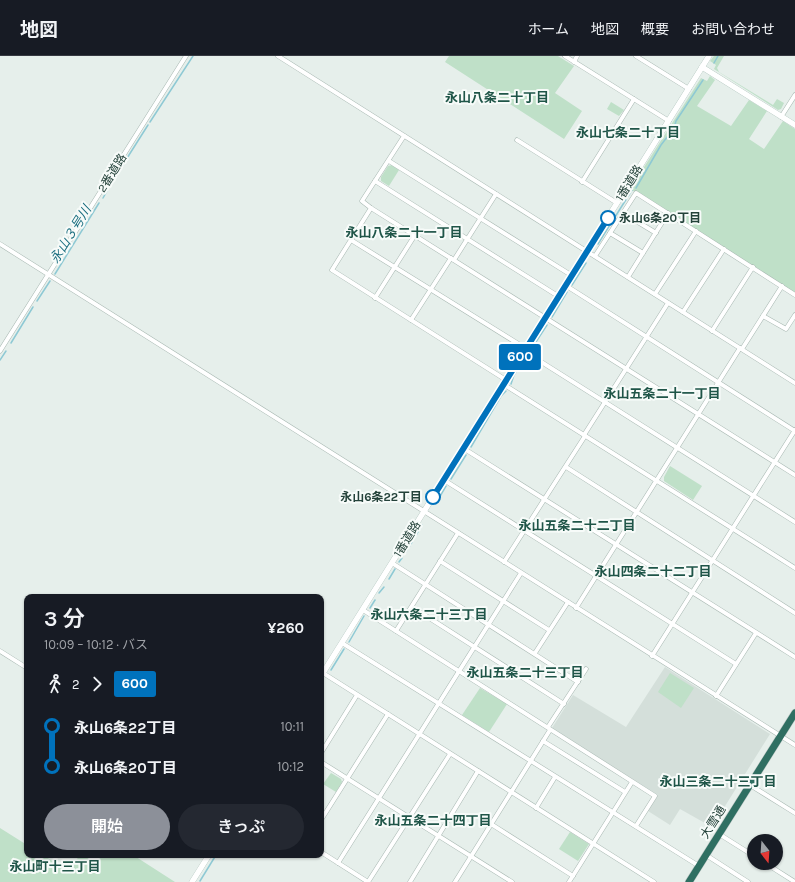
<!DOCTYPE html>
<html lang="ja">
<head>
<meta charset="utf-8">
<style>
  body { margin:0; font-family:Karla,"Noto Sans JP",sans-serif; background:#242831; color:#f1f3f6; height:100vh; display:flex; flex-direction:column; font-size:15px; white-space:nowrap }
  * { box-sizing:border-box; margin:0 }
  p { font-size:13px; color:#9ea1a6 }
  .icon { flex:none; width:22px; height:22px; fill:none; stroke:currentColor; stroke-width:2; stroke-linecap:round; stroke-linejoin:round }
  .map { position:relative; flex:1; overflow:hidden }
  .details { position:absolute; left:24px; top:538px; width:300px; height:264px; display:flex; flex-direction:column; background:#171b24; border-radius:8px; box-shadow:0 1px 3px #0004 }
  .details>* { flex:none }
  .badge { padding:0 8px; border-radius:3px; font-size:14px; line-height:26px }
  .needle { width:26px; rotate:163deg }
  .buttons { position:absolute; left:747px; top:778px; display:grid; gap:8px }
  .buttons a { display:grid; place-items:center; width:36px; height:36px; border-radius:50%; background:#171b24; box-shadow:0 1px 3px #0004; font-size:20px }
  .map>.badge { position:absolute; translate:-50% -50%; box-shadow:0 0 0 2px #fff }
  .legs { display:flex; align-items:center; gap:6px; height:44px; padding:0 20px; font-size:13px }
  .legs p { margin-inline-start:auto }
  .head { display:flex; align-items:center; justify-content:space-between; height:68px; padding:0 20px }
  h1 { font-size:22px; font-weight:600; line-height:30px }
  .primary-button { display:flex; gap:8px; margin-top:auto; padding:8px 20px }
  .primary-button a { flex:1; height:46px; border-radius:24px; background:#8c9099; color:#fff; font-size:16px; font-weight:600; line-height:46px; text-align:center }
  .primary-button a+a { background:#242831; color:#f1f3f6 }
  ul { padding:0 20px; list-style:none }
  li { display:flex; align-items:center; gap:14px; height:40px; font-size:15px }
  li i { display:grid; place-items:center; width:6px; height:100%; margin:0 5px; background:currentColor }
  li i::after { content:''; width:10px; height:10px; margin:-5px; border:3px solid; border-radius:50%; background:#171b24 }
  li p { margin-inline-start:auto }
  li:first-child i { background:linear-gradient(#0000 50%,currentColor 0) }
  li:last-child i { background:linear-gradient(currentColor 50%,#0000 0) }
  header { display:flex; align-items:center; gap:24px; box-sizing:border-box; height:56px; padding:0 20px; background:#171b24; border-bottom:1px solid #363941 }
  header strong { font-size:19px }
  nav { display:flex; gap:22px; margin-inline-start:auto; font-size:14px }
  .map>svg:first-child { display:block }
  .built { fill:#d4dfda }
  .green { fill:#bfe0c8 }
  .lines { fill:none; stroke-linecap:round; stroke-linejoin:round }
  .stream { stroke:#8ec9d4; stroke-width:1.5 }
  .street-casing { stroke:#a8b8b2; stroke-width:5 }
  .secondary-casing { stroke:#a4bbb3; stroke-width:6 }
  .highway-casing { stroke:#c2cac8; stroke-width:8 }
  .street { stroke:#fff; stroke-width:4 }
  .secondary { stroke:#fff; stroke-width:5.5 }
  .highway { stroke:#2f6f62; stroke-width:7 }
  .line-1-casing { stroke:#fff; stroke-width:9 }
  .line-1 { stroke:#0072bc; stroke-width:6 }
  .stop-1-dot { fill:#fff; stroke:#0072bc; stroke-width:2 }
  .labels { text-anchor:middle; stroke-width:4; stroke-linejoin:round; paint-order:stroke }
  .street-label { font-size:12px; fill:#24423a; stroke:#f7fbf9 }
  .stop-label { font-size:12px; font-weight:bold; fill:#24423a; stroke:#f7fbf9; text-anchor:start }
  .neighbourhood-label { font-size:13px; font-weight:bold; fill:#1f5548; stroke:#f7fbf9 }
  .water-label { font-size:13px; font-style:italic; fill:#1c6f80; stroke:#f7fbf9 }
</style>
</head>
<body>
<header>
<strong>地図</strong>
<nav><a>ホーム</a><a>地図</a><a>概要</a><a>お問い合わせ</a></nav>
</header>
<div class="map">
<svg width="795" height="826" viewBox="0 0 795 826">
  <rect width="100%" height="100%" fill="#e6efeb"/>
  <polygon class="built" points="665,611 770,678 712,771 680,753 670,769 648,755 658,739 552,672 573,639 626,671"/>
  <g class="green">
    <polygon points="449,0 558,0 574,10 555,37 582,55 564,83 445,6"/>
    <polygon points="714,0 724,0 717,12 719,16 773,49 777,43 784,47 781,53 778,54 714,13 716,9 710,5"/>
    <polygon points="710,20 715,24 697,50 731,70 749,44 767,55 749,83 764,93 783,65 795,73 795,237 630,133 701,22 707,25"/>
    <polygon points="611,46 624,54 619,60 607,53"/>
    <polygon points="392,109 399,114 389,130 381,125 381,121 388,110"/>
    <polygon points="670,410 702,430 693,444 664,425 664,421"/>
    <polygon points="670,617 694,632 681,652 658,636"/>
    <polygon points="480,632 507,648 489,676 462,659"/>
    <polygon points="331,717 341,723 342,726 336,736 323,728"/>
    <polygon points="0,772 27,789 27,799 43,799 68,815 80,799 133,799 175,826 0,826"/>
    <polygon points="570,776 589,788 578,805 559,793"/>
  </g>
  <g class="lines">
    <g class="stream">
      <polyline points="714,7 718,0"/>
      <polyline points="150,66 193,0"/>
      <polyline points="110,129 148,69"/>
      <polyline points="636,132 661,89 674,72 676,65 703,24"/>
      <polyline points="103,142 107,135"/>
      <polyline points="615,161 632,134"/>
      <polyline points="598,188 611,167"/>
      <polyline points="55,218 99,147"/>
      <polyline points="572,229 586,207"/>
      <polyline points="37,245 50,225"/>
      <polyline points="552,261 567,236"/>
      <polyline points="11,287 33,251"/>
      <polyline points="530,295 547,269"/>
      <polyline points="0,304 6,295"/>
      <polyline points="511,328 514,319 526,301"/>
      <polyline points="471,391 501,340 506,335"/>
      <polyline points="451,423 466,399"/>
      <polyline points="439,442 446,430"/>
      <polyline points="416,479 422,469"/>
      <polyline points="405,497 412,486"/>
      <polyline points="399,506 402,502"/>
      <polyline points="389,523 395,513"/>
      <polyline points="379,537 384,531"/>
      <polyline points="370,552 375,544"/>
      <polyline points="349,586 364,560"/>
      <polyline points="331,614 344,593"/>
      <polyline points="321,629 323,626"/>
      <polyline points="200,825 216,799"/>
    </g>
    <defs>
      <g id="street">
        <polyline points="278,0 795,327"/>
        <polyline points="565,0 669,65"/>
        <polyline points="636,0 689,33"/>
        <polyline points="574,6 577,0"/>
        <polyline points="781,61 795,39"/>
        <polyline points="404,80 362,145 371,152 795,419"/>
        <polyline points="517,84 617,147"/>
        <polyline points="389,105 571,219"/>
        <polyline points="375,125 558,240"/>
        <polyline points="582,126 634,43"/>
        <polyline points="371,152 332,214 506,324"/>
        <polyline points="623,157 656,177"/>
        <polyline points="610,177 643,197"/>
        <polyline points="351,184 525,292"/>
        <polyline points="0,188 795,689"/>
        <polyline points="595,200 636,137 795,239"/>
        <polyline points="454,204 496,138"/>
        <polyline points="628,221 668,157"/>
        <polyline points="565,229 795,375"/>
        <polyline points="655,238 696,175"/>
        <polyline points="375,242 415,179"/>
        <polyline points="683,256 724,193"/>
        <polyline points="763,260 786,273 795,259"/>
        <polyline points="411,264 451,202"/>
        <polyline points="712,275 753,211"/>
        <polyline points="742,293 782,230"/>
        <polyline points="0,295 186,0"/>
        <polyline points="524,295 795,466"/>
        <polyline points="503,328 795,512"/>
        <polyline points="584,379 668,247"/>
        <polyline points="463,392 795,601"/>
        <polyline points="566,411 795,557"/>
        <polyline points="444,424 736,608"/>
        <polyline points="440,505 549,574"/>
        <polyline points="504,506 585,380"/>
        <polyline points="392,507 578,626"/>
        <polyline points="412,551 564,648"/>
        <polyline points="576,552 740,292"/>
        <polyline points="363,554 655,740 636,770"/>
        <polyline points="396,575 458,477"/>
        <polyline points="342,587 699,810"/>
        <polyline points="0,595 27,612"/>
        <polyline points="535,597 568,546"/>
        <polyline points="652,600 795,374"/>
        <polyline points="323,617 654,826"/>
        <polyline points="716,640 756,577"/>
        <polyline points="548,671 586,613"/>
        <polyline points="543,685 625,736"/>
        <polyline points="321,697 357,639"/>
        <polyline points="321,706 512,826"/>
        <polyline points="750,729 795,757"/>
        <polyline points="536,752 555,721"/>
        <polyline points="321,764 388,658"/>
        <polyline points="491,768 573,820"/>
        <polyline points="719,778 754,800"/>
        <polyline points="321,796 368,826"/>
        <polyline points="706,799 748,826"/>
        <polyline points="338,807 521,517"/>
        <polyline points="765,807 795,826"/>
        <polyline points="368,826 450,698"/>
        <polyline points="410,826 478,715"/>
        <polyline points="455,826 550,674"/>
        <polyline points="569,826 632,726"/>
      </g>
      <g id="secondary">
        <polyline points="702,11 795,69"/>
        <polyline points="321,620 709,0"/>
        <polyline points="192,826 209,799"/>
      </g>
      <polyline id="highway" points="689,826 795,657"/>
    </defs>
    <use href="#street" class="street-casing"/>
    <use href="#secondary" class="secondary-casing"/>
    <use href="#highway" class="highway-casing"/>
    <use href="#street" class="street"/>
    <use href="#secondary" class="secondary"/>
    <use href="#highway" class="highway"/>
  </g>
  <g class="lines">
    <defs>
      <polyline id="line-1" points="433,441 608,162"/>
    </defs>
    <use href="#line-1" class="line-1-casing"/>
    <use href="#line-1" class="line-1"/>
  </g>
  <g class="stop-1-dot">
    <circle cx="608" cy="162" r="7"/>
    <circle cx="433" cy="441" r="7"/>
  </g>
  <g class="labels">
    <g class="street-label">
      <text transform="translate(112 117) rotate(-58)" y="4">2番道路</text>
      <text transform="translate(629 127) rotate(-58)" y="4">1番道路</text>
      <text transform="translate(407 483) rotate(-58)" y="4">1番道路</text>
      <text transform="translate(713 766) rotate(-58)" y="4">大雪通</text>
    </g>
    <g class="stop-label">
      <text x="619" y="166">永山6条20丁目</text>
      <text x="422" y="445" text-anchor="end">永山6条22丁目</text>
    </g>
    <g class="neighbourhood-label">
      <text x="497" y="46">永山八条二十丁目</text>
      <text x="628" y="81">永山七条二十丁目</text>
      <text x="404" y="181">永山八条二十一丁目</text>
      <text x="662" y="342">永山五条二十一丁目</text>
      <text x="577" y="474">永山五条二十二丁目</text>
      <text x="653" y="520">永山四条二十二丁目</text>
      <text x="429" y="563">永山六条二十三丁目</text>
      <text x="525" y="621">永山五条二十三丁目</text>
      <text x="718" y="730">永山三条二十三丁目</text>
      <text x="433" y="769">永山五条二十四丁目</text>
      <text x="55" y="815">永山町十三丁目</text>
    </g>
    <g class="water-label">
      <text transform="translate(70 178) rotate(-58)" y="5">永山３号川</text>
    </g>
  </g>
</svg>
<div class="buttons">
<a><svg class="needle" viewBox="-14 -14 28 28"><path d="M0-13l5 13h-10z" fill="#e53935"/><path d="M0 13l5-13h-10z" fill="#9ea1a6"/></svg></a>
</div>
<b class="badge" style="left:520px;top:301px;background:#0072bc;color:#fff">600</b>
<section class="details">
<div class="head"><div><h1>3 分</h1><p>10:09 – 10:12 · バス</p></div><b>¥260</b></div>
<div class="legs"><svg class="icon" aria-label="walk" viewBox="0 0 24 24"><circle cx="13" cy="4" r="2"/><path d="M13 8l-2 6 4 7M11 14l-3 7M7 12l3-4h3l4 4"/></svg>2<svg class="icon" aria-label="forward" viewBox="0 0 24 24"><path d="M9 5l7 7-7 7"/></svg><b class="badge" style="background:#0072bc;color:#fff">600</b></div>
<ul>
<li><i style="color:#0072bc"></i><b>永山6条22丁目</b><p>10:11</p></li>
<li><i style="color:#0072bc"></i><b>永山6条20丁目</b><p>10:12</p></li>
</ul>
<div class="primary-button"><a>開始</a><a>きっぷ</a></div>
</section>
</div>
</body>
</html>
